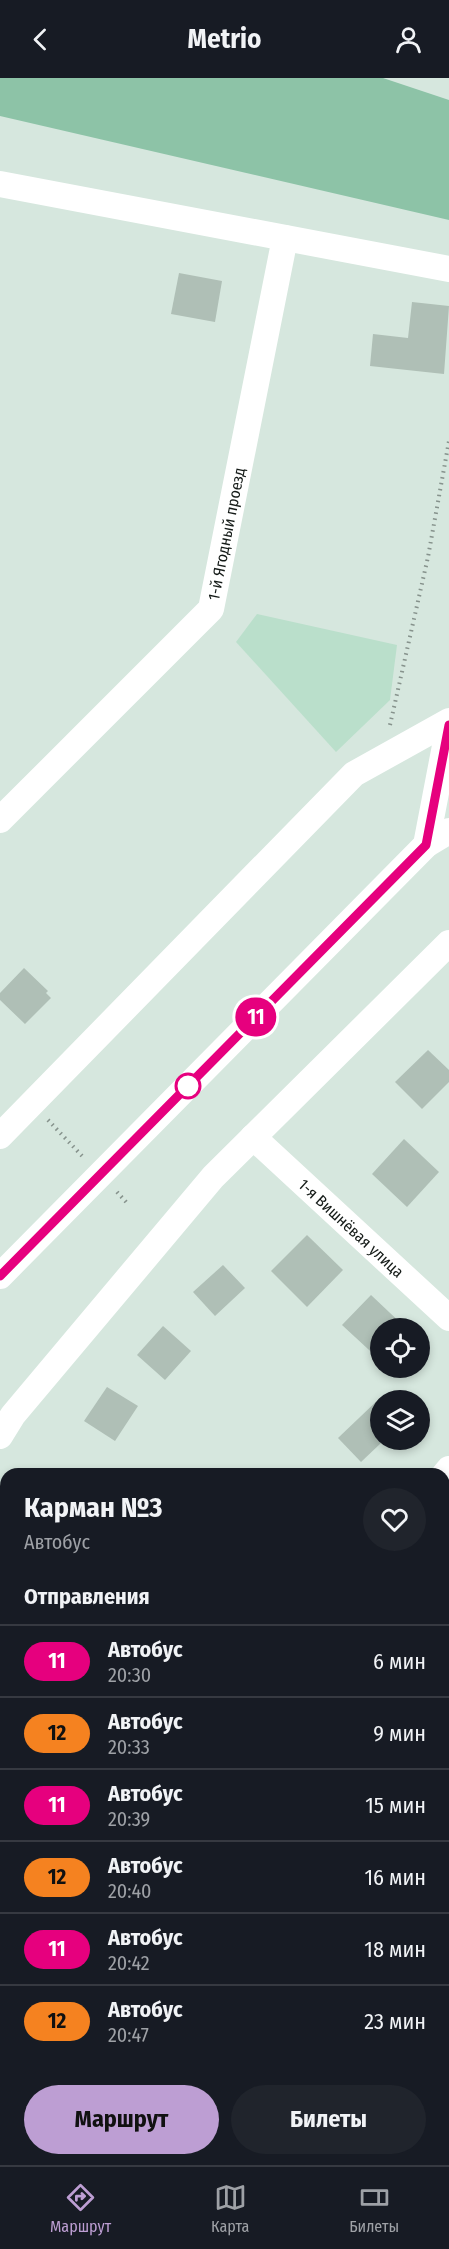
<!DOCTYPE html>
<html lang="ru">
<head>
<meta charset="utf-8">
<style>
  body { margin:0; font-family:"Fira Sans Condensed",sans-serif; background:#20242c; color:#f1f3f6; height:100vh; display:flex; flex-direction:column; font-size:22px; white-space:nowrap }
  * { box-sizing:border-box; margin:0 }
  p { font-size:20px; color:#9ea1a6 }
  .icon { flex:none; width:33px; height:33px; fill:none; stroke:currentColor; stroke-width:2; stroke-linecap:round; stroke-linejoin:round }
  .map { position:relative; flex:1; overflow:hidden }
  .details { position:absolute; left:0px; top:1390px; width:450px; height:698px; display:flex; flex-direction:column; background:#171b24; border-radius:18px 18px 0 0; box-shadow:0 3px 9px #0003 }
  .details>* { flex:none }
  .badge { padding:0 12px; border-radius:20px; font-size:21px; line-height:39px }
  .buttons { position:absolute; left:370px; top:1240px; display:grid; gap:12px }
  .buttons a { display:grid; place-items:center; width:60px; height:60px; border-radius:50%; background:#171b24; box-shadow:0 3px 9px #0003; font-size:30px }
  .map>.badge { position:absolute; translate:-50% -50%; box-shadow:0 0 0 3px #fff }
  h2 { padding:0 24px; font-size:22px; line-height:54px }
  .round { display:grid; place-items:center; flex:none; width:63px; height:63px; border-radius:32px; background:#20242c }
  .head { display:flex; align-items:center; justify-content:space-between; height:102px; padding:0 24px }
  h1 { font-size:28px; font-weight:700; line-height:45px }
  .primary-button { display:flex; gap:12px; margin-top:auto; padding:12px 24px }
  .primary-button a { flex:1; height:69px; border-radius:36px; background:#bd9ed3; color:#111; font-size:24px; font-weight:700; line-height:69px; text-align:center }
  .primary-button a+a { background:#20242c; color:#f1f3f6 }
  ul { padding:0; list-style:none }
  li { display:flex; align-items:center; gap:18px; height:72px; padding:0 24px; border-top:2px solid #363941 }
  li div { flex:1 }
  li b { display:block; font-size:22px }
  li em { font-style:normal }
  li .badge { min-width:66px; font-weight:700; text-align:center }
  header { display:flex; justify-content:space-between; align-items:center; height:78px; padding:0 24px; background:#171b24; font-size:27px; font-weight:700 }
  .menu { display:flex; justify-content:space-around; align-items:center; height:84px; border-top:2px solid #363941; background:#171b24; font-size:16px; color:#9ea1a6 }
  .menu a { display:grid; justify-items:center; gap:3px }
  .menu .active { color:#bd9ed3 }
  .map>svg:first-child { display:block }
  .green { fill:#badfcb }
  .forest { fill:#8dc3a7 }
  .building { fill:#afbfb6 }
  .lines { fill:none; stroke-linecap:round; stroke-linejoin:round }
  .path { stroke:#86928c; stroke-width:4; stroke-dasharray:1.5 4.5; stroke-linecap:butt }
  .minor { stroke:#fff; stroke-width:26 }
  .line-casing { stroke:#fff; stroke-width:14 }
  .line { stroke:#e6007e; stroke-width:9 }
  .stop-dot { fill:#fff; stroke:#e6007e; stroke-width:3 }
  .labels { text-anchor:middle; stroke-width:5; stroke-linejoin:round; paint-order:stroke }
  .street-label { font-size:16px; fill:#141a17; stroke:#e3f5eb }
</style>
</head>
<body>
<header><svg class="icon" aria-label="back" viewBox="0 0 24 24"><path d="M15 5l-7 7 7 7"/></svg>Metrio<svg class="icon" aria-label="person" viewBox="0 0 24 24"><circle cx="12" cy="8" r="4"/><path d="M4 21q1-7 8-7t8 7"/></svg></header>
<div class="map">
<svg width="449" height="2087" viewBox="0 0 449 2087">
  <rect width="100%" height="100%" fill="#d6e7de"/>
  <polygon class="green" points="257,536 397,567 390,622 336,674 236,564"/>
  <g class="forest">
    <polygon points="0,0 383,0 449,22 449,142 0,38"/>
    <polygon points="444,2014 449,2014 449,2087 0,2087 0,2018 6,2018 6,2082 444,2082"/>
  </g>
  <g class="building">
    <polygon points="179,195 222,203 215,244 171,236"/>
    <polygon points="412,224 449,228 444,296 370,288 373,256 408,260"/>
    <polygon points="24,890 48,913 46,915 51,920 25,946 0,922 0,915"/>
    <polygon points="428,972 449,992 449,1004 422,1031 395,1004"/>
    <polygon points="404,1061 439,1094 407,1129 372,1096"/>
    <polygon points="307,1157 343,1192 307,1229 271,1193"/>
    <polygon points="223,1187 245,1210 215,1238 193,1214"/>
    <polygon points="371,1217 407,1251 381,1251 381,1283 342,1247"/>
    <polygon points="163,1248 191,1273 165,1302 137,1277"/>
    <polygon points="107,1309 138,1328 115,1363 84,1343"/>
    <polygon points="381,1319 381,1365 361,1384 338,1360"/>
  </g>
  <g class="lines">
    <g class="path">
      <polyline points="390,647 428,479 449,363"/>
      <polyline points="48,1042 84,1080"/>
      <polyline points="117,1114 127,1125"/>
    </g>
    <g class="minor">
      <polyline points="0,106 449,191"/>
      <path id="s1" d="M0,742l211,-211 74,-371"/>
      <polyline points="426,767 449,647"/>
      <polyline points="0,1058 354,696 449,643"/>
      <path id="s2" d="M253,1059l196,181"/>
      <polyline points="0,1198 426,767 449,753"/>
      <polyline points="0,1358 13,1337 213,1099 449,865"/>
      <polyline points="444,1397 449,1391"/>
      <polyline points="444,1950 449,1950"/>
      <polyline points="0,1959 6,1959"/>
    </g>
  </g>
  <g class="lines">
    <defs>
      <polyline id="line" points="0,1198 426,767 449,647"/>
    </defs>
    <use href="#line" class="line-casing"/>
    <use href="#line" class="line"/>
  </g>
  <circle class="stop-dot" cx="188" cy="1008" r="12"/>
  <g class="labels">
    <g class="street-label">
      <text dy="6" stroke="none"><textPath href="#s1" startOffset="375">1-й Ягодный проезд</textPath></text>
      <text dy="6" stroke="none"><textPath href="#s2" startOffset="134">1-я Вишнёвая улица</textPath></text>
    </g>
  </g>
</svg>
<div class="buttons">
<a><svg class="icon" aria-label="locate" viewBox="0 0 24 24"><circle cx="12" cy="12" r="6"/><path d="M12 2v4M12 18v4M2 12h4M18 12h4"/></svg></a>
<a><svg class="icon" aria-label="layers" viewBox="0 0 24 24"><path d="M12 4l9 5-9 5-9-5zM3 14l9 5 9-5"/></svg></a>
</div>
<b class="badge" style="left:256px;top:939px;background:#e6007e;color:#fff">11</b>
<section class="details">
<div class="head"><div><h1>Карман №3</h1><p>Автобус</p></div><a class="round"><svg class="icon" aria-label="heart" viewBox="0 0 24 24"><path d="M12 20l-8-8c-3-5 5-10 8-4 3-6 11-1 8 4z"/></svg></a></div>
<h2>Отправления</h2>
<ul>
<li><span class="badge" style="background:#e6007e;color:#fff">11</span><div><b>Автобус</b><p>20:30</p></div><em>6 мин</em></li>
<li><span class="badge" style="background:#f58220;color:#111">12</span><div><b>Автобус</b><p>20:33</p></div><em>9 мин</em></li>
<li><span class="badge" style="background:#e6007e;color:#fff">11</span><div><b>Автобус</b><p>20:39</p></div><em>15 мин</em></li>
<li><span class="badge" style="background:#f58220;color:#111">12</span><div><b>Автобус</b><p>20:40</p></div><em>16 мин</em></li>
<li><span class="badge" style="background:#e6007e;color:#fff">11</span><div><b>Автобус</b><p>20:42</p></div><em>18 мин</em></li>
<li><span class="badge" style="background:#f58220;color:#111">12</span><div><b>Автобус</b><p>20:47</p></div><em>23 мин</em></li>
</ul>
<div class="primary-button"><a>Маршрут</a><a>Билеты</a></div>
</section>
</div>
<nav class="menu">
<a class="active"><svg class="icon" aria-label="directions" viewBox="0 0 24 24"><path d="M12 3l9 9-9 9-9-9zM9 14v-3h6M13 9l2 2-2 2"/></svg>Маршрут</a>
<a><svg class="icon" aria-label="map" viewBox="0 0 24 24"><path d="M3 6l6-2 6 2 6-2v14l-6 2-6-2-6 2zM9 4v14M15 6v14"/></svg>Карта</a>
<a><svg class="icon" aria-label="tickets" viewBox="0 0 24 24"><path d="M3 7h18v10H3zM15 7v10"/></svg>Билеты</a>
</nav>
</body>
</html>
